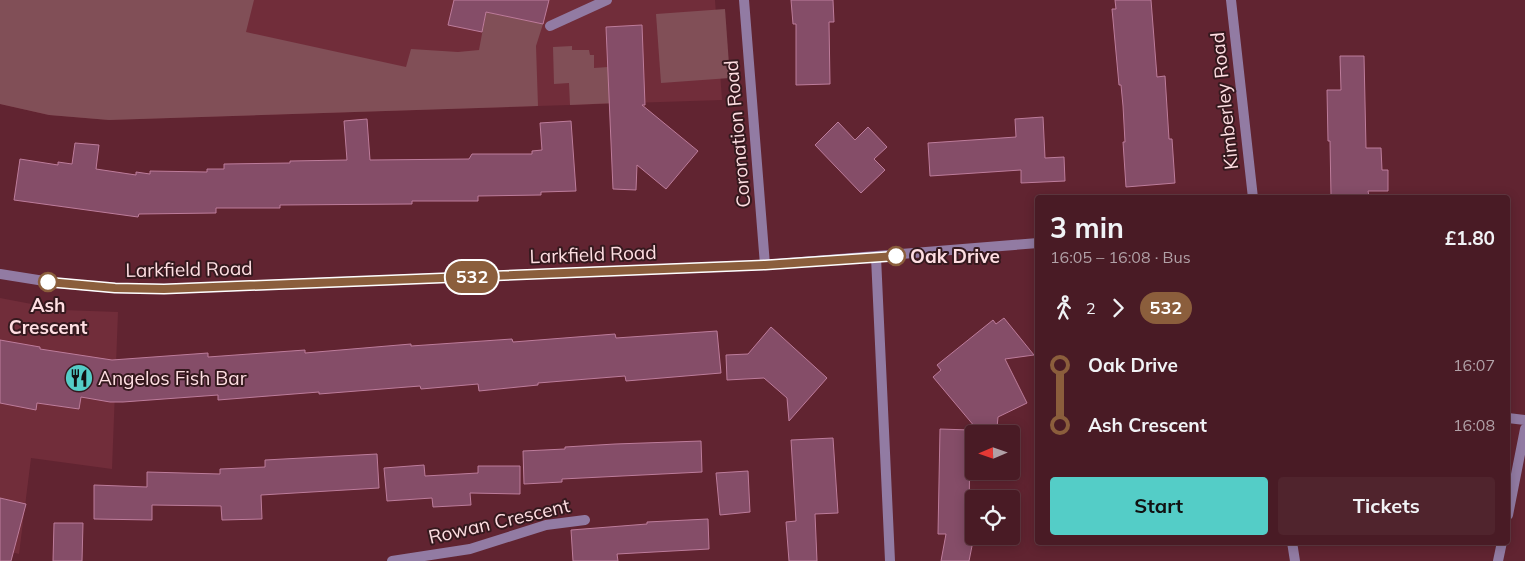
<!DOCTYPE html>
<html lang="en">
<head>
<meta charset="utf-8">
<style>
  body { margin:0; font-family:Mulish,sans-serif; background:#50242d; color:#f1f3f6; height:100vh; display:flex; flex-direction:column; font-size:19px; white-space:nowrap }
  * { box-sizing:border-box; margin:0 }
  p { font-size:16px; color:#b1a1a7 }
  .icon { flex:none; width:28px; height:28px; fill:none; stroke:currentColor; stroke-width:2; stroke-linecap:round; stroke-linejoin:round }
  .map { position:relative; flex:1; overflow:hidden }
  .sheet { position:absolute; left:1035px; top:195px; width:475px; height:350px; display:flex; flex-direction:column; background:#491b25; border-radius:5px; box-shadow:0 2px 12px #0003,0 0 0 1px #613942 }
  .sheet>* { flex:none }
  .badge { padding:0 10px; border-radius:16px; font-size:18px; line-height:32px }
  .needle { width:32px; rotate:268deg }
  .tools { position:absolute; left:965px; top:425px; display:grid; gap:10px }
  .tools a { display:grid; place-items:center; width:55px; height:55px; border-radius:5px; background:#491b25; box-shadow:0 2px 12px #0003,0 0 0 1px #613942; font-size:25px }
  .map>.badge { position:absolute; translate:-50% -50%; box-shadow:0 0 0 2px #fff }
  .legs { display:flex; align-items:center; gap:8px; height:55px; padding:0 15px; font-size:16px }
  .legs p { margin-inline-start:auto }
  .summary { display:flex; align-items:center; justify-content:space-between; height:85px; padding:0 15px }
  h1 { font-size:28px; font-weight:700; line-height:38px }
  .action { display:flex; gap:10px; margin-top:auto; padding:10px 15px }
  .action a { flex:1; height:58px; border-radius:5px; background:#54cdc7; color:#111; font-size:20px; font-weight:700; line-height:58px; text-align:center }
  .action a+a { background:#50242d; color:#f1f3f6 }
  ul { padding:0 15px; list-style:none }
  li { display:flex; align-items:center; gap:18px; height:60px; font-size:19px }
  li i { display:grid; place-items:center; width:8px; height:100%; margin:0 6px; background:currentColor }
  li i::after { content:''; width:12px; height:12px; margin:-6px; border:4px solid; border-radius:50%; background:#491b25 }
  li p { margin-inline-start:auto }
  li:first-child i { background:linear-gradient(#0000 50%,currentColor 0) }
  li:last-child i { background:linear-gradient(currentColor 50%,#0000 0) }
  .map>svg:first-child { display:block }
  .built { fill:#712d3a }
  .green { fill:#814f57 }
  .building { fill:#854d68; stroke:#bd7c9b }
  .lines { fill:none; stroke-linecap:round; stroke-linejoin:round }
  .service { stroke:#927ba3; stroke-width:10 }
  .minor { stroke:#927ba3; stroke-width:10 }
  .tertiary { stroke:#927ba3; stroke-width:10 }
  .line-1-casing { stroke:#fff; stroke-width:11 }
  .line-1 { stroke:#8b5e3c; stroke-width:8 }
  .stop-1-dot { fill:#fff; stroke:#8b5e3c; stroke-width:2.5 }
  .labels { text-anchor:middle; stroke-width:4; stroke-linejoin:round; paint-order:stroke }
  .street-label { font-size:19px; fill:#fedee2; stroke:#35191e }
  .stop-label { font-size:19px; font-weight:bold; fill:#fedee2; stroke:#35191e; text-anchor:start }
  .poi-label { font-size:19px; fill:#fedee2; stroke:#35191e; text-anchor:start }
</style>
</head>
<body>
<div class="map">
<svg width="1525" height="561" viewBox="0 0 1525 561">
  <rect width="100%" height="100%" fill="#612431"/>
  <g class="built">
    <polygon points="0,0 715,0 722,100 109,120 49,115 0,104"/>
    <polygon points="0,298 63,310 118,312 112,469 31,458 19,554 0,549"/>
  </g>
  <g class="green">
    <polygon points="0,0 254,0 246,32 406,67 411,49 458,52 479,50 486,12 543,24 536,46 538,106 109,120 49,115 0,104"/>
    <polygon points="725,9 730,78 661,83 656,14"/>
    <polygon points="572,46 572,50 589,50 590,55 594,55 594,68 608,67 616,103 570,105 569,83 554,84 553,47"/>
  </g>
  <g class="building">
    <polygon points="454,0 549,0 543,24 486,12 482,32 448,25"/>
    <polygon points="791,0 833,0 834,22 829,22 830,84 796,85 796,24 793,24"/>
    <polygon points="1115,0 1151,0 1157,77 1165,76 1169,139 1172,139 1175,183 1126,187 1123,142 1125,142 1123,106 1121,85 1119,85 1112,9 1116,9"/>
    <polygon points="642,25 645,105 642,105 698,151 666,189 637,165 636,190 613,189 606,27"/>
    <polygon points="1340,56 1364,56 1366,148 1381,148 1382,170 1388,170 1388,191 1368,191 1369,196 1331,196 1330,141 1328,141 1327,90 1341,90"/>
    <polygon points="1043,117 1045,158 1064,157 1065,181 1021,183 1021,170 930,176 928,143 1016,137 1015,119"/>
    <polygon points="367,119 370,160 469,159 472,154 532,154 532,151 542,150 540,123 571,121 576,191 541,192 541,195 478,196 478,201 412,201 412,204 280,205 280,208 216,208 216,213 139,214 138,217 14,200 20,159 58,165 58,162 72,164 75,143 99,145 96,169 136,175 136,172 150,174 150,171 207,172 207,169 224,169 224,164 290,163 290,161 347,160 344,121"/>
    <polygon points="838,122 855,140 868,127 887,147 874,159 885,170 861,193 815,145"/>
    <polygon points="1004,318 1034,355 1005,359 1027,403 998,417 997,428 975,427 933,377 941,370 937,365 993,320 996,324"/>
    <polygon points="771,327 827,378 789,421 787,398 764,378 727,380 726,355 748,354"/>
    <polygon points="717,331 721,373 626,381 625,376 538,383 538,385 479,391 478,384 421,389 420,386 319,394 319,392 218,400 218,395 123,402 110,402 81,397 79,409 37,403 36,410 0,403 0,340 40,347 40,349 112,360 208,353 208,357 305,350 305,353 411,344 411,346 512,339 513,342 615,334 616,338"/>
    <polygon points="940,429 970,430 969,523 972,523 972,546 969,561 941,561 946,534 938,534"/>
    <polygon points="833,438 838,513 815,514 817,561 789,561 786,522 796,521 791,440"/>
    <polygon points="701,441 702,472 562,479 562,482 524,484 523,451 565,449 565,447 615,444"/>
    <polygon points="377,454 379,488 261,495 262,519 222,520 221,506 152,505 152,520 94,519 94,485 147,487 147,472 220,474 220,469 265,467 265,460"/>
    <polygon points="424,465 425,476 478,473 478,466 520,466 520,494 470,493 471,505 433,507 432,498 387,501 384,468"/>
    <polygon points="748,471 750,512 720,515 716,473"/>
    <polygon points="0,498 26,504 11,561 0,561"/>
    <polygon points="708,519 709,549 617,554 618,561 573,561 571,530 647,524 647,522"/>
    <polygon points="54,523 83,523 82,561 53,561"/>
  </g>
  <g class="lines">
    <polyline class="service" points="550,26 607,0"/>
    <g class="minor">
      <polyline points="744,0 765,265"/>
      <polyline points="876,257 890,561"/>
      <polyline points="0,274 57,283 115,288 164,289 765,265 1038,243"/>
      <polyline points="1508,418 1525,420"/>
      <polyline points="1508,515 1525,429"/>
      <polyline points="392,561 470,549 546,525 585,520"/>
      <polyline points="1498,561 1502,542"/>
    </g>
    <g class="tertiary">
      <polyline points="1231,0 1253,198"/>
      <polyline points="1292,542 1295,561"/>
    </g>
  </g>
  <g class="lines">
    <defs>
      <polyline id="line-1" points="48,282 115,288 164,289 765,265 896,256"/>
    </defs>
    <use href="#line-1" class="line-1-casing"/>
    <use href="#line-1" class="line-1"/>
  </g>
  <defs>
    <symbol id="restaurant-disc" viewBox="-11 -11 22 22"><circle r="9.5" fill="#54cdc7" stroke="#35191e"/><path d="M-5-6h1v4h1v-4h1v4h1v-4h1v5L-1.5 .5V6h-2V.5L-5-1ZM5-6V6H3V1.5H1.5Q1.5-4 5-6Z" fill="#111"/></symbol>
  </defs>
  <g fill-rule="evenodd">
    <use href="#restaurant-disc" x="63" y="362" width="32" height="32"/>
  </g>
  <g class="stop-1-dot">
    <circle cx="896" cy="256" r="9"/>
    <circle cx="48" cy="282" r="9"/>
  </g>
  <g class="labels">
    <g class="street-label">
      <text transform="translate(1224 101) rotate(-96)" y="7">Kimberley Road</text>
      <text transform="translate(737 134) rotate(-95)" y="7">Coronation Road</text>
      <text transform="translate(593 254) rotate(-2)" y="7">Larkfield Road</text>
      <text transform="translate(189 269) rotate(-1)" y="7">Larkfield Road</text>
      <text transform="translate(499 521) rotate(-13)" y="7">Rowan Crescent</text>
    </g>
    <g class="stop-label">
      <text x="910" y="263">Oak Drive</text>
      <text x="48" y="312" text-anchor="middle">Ash<tspan x="48" dy="22">Crescent</tspan></text>
    </g>
    <g class="poi-label">
      <text x="98" y="385">Angelos Fish Bar</text>
    </g>
  </g>
</svg>
<div class="tools">
<a><svg class="needle" viewBox="-14 -14 28 28"><path d="M0-13l5 13h-10z" fill="#e53935"/><path d="M0 13l5-13h-10z" fill="#b1a1a7"/></svg></a>
<a><svg class="icon" aria-label="locate" viewBox="0 0 24 24"><circle cx="12" cy="12" r="6"/><path d="M12 2v4M12 18v4M2 12h4M18 12h4"/></svg></a>
</div>
<b class="badge" style="left:472px;top:277px;background:#8b5e3c;color:#fff">532</b>
<section class="sheet">
<div class="summary"><div><h1>3 min</h1><p>16:05 – 16:08 · Bus</p></div><b>£1.80</b></div>
<div class="legs"><svg class="icon" aria-label="walk" viewBox="0 0 24 24"><circle cx="13" cy="4" r="2"/><path d="M13 8l-2 6 4 7M11 14l-3 7M7 12l3-4h3l4 4"/></svg>2<svg class="icon" aria-label="forward" viewBox="0 0 24 24"><path d="M9 5l7 7-7 7"/></svg><b class="badge" style="background:#8b5e3c;color:#fff">532</b></div>
<ul>
<li><i style="color:#8b5e3c"></i><b>Oak Drive</b><p>16:07</p></li>
<li><i style="color:#8b5e3c"></i><b>Ash Crescent</b><p>16:08</p></li>
</ul>
<div class="action"><a>Start</a><a>Tickets</a></div>
</section>
</div>
</body>
</html>
